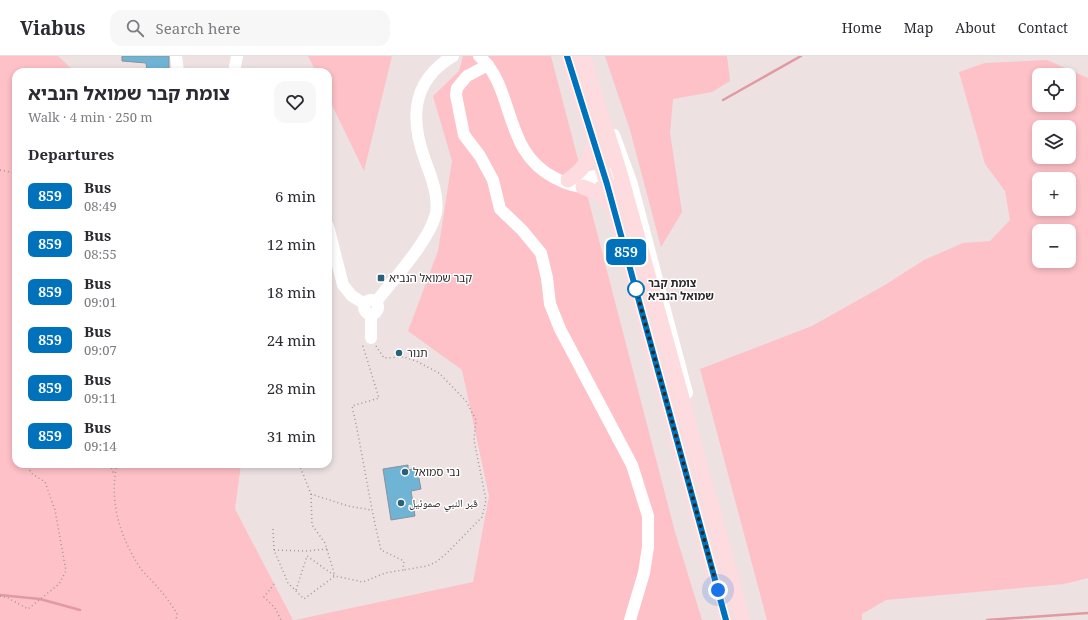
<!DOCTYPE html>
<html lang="en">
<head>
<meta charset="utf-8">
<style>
  body { margin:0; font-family:"Noto Serif","Noto Naskh Arabic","Noto Sans Hebrew",serif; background:#f7f7f7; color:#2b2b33; height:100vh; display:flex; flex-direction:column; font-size:15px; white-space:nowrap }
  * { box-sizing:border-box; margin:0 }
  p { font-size:13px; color:#7c7c81 }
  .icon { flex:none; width:22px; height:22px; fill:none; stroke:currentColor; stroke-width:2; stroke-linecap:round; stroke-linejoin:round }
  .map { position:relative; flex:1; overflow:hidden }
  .panel { position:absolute; left:12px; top:12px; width:320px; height:400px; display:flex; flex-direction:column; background:#fff; border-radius:12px; box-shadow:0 2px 6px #0003 }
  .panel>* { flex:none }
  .badge { padding:0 8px; border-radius:6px; font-size:14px; line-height:26px }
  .tools { position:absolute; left:1032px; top:12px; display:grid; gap:8px }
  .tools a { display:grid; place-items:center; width:44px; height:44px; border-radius:8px; background:#fff; box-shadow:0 2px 6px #0003; font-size:20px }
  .you { position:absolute; width:20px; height:20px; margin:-10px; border:3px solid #fff; border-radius:50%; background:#1a73e8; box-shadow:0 0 0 6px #1a73e833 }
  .map>.badge { position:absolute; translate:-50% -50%; box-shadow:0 0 0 2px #fff }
  h2 { padding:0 16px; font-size:15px; line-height:36px }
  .round { display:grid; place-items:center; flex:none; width:42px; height:42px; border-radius:12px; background:#f7f7f7 }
  .headline { display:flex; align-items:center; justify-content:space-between; height:68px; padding:0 16px }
  h1 { font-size:19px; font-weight:700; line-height:30px }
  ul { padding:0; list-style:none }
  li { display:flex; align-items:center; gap:12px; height:48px; padding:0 16px }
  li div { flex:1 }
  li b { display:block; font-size:15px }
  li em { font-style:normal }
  li .badge { min-width:44px; font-weight:700; text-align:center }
  header { display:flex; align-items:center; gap:24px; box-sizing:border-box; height:56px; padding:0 20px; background:#fff; border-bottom:1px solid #e1e1e2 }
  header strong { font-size:19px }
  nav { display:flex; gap:22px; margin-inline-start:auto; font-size:14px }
  .search { width:280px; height:36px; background:#f7f7f7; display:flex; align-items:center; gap:10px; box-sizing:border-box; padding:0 14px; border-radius:12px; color:#7c7c81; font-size:15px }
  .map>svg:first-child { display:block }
  .green { fill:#fdc1c7; fill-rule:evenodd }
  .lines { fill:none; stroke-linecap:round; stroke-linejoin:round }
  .stream { stroke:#e19aa2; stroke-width:2.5 }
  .building { fill:#6fb3d5; stroke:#899297 }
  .path { stroke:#a19899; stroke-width:1.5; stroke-dasharray:1 3; stroke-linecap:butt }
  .minor { stroke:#fff; stroke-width:12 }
  .major { stroke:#fddbde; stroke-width:15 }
  .line-casing { stroke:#fff; stroke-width:9 }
  .line { stroke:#0072bc; stroke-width:6 }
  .walk { stroke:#2c2728; stroke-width:4; stroke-dasharray:0 7.2 }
  .poi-dot { fill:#29617b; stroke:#fff; stroke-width:1.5 }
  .stop-dot { fill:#fff; stroke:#0072bc; stroke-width:2 }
  .labels { text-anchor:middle; stroke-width:3; stroke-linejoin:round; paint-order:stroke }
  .poi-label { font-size:11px; fill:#2c2728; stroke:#fff; text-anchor:start }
  .stop-label { font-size:11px; font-weight:bold; fill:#2c2728; stroke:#fff; text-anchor:start }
</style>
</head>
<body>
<header>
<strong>Viabus</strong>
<div class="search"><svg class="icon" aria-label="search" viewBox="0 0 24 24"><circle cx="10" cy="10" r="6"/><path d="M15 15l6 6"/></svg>Search here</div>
<nav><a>Home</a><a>Map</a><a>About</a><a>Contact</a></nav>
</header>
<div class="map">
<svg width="1088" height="564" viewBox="0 0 1088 564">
  <rect width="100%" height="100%" fill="#ede1e2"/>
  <g class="green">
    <polygon points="0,0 58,0 75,16 16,16 16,408 241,408 235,453 293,564 0,564"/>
    <polygon points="308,0 392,0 364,115 328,41 328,16 316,16"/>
    <polygon points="463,0 551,0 675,476 702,564 295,564 473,526 489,440 462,314 408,275 438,195 452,105 433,40 459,15"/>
    <polygon points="605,0 727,0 730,25 712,36 673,43 670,77 682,156 661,191 630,74"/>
    <path d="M1047,4l41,18v500l-24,6 -178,16 -24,14v6h-95l-67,-251 112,-43 73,-41 39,-25 39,-17 27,-2 20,-21 -5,-29 -20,-27 -26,-92 26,-9zM1039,19h30v30h-30zM1039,71h30v30h-30zM1039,123h30v30h-30zM1039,175h30v30h-30z"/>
  </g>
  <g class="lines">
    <g class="stream">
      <polyline points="723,44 801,0"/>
      <polyline points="0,539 40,543 80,554"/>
      <polyline points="987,564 1088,557"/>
    </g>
  </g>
  <g class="building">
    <polygon points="122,0 169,0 169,12 147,15 146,7 122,5"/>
    <polygon points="408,409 408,414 417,412 421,433 411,435 415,460 391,464 383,413"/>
  </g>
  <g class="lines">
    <g class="path">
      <polyline points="0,114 16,117"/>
      <polyline points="376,290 384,302 404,301 416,305 439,317 466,345 476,364 474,384 486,444 482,461 447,497 436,506 427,510 403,514"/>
      <polyline points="110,408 114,419"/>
      <path d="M117,408c-8,36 2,71 22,102 5,8 14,15 20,23 7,7 12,16 18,24l-1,7"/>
      <polyline points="299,408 311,438 348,450 371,454"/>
      <polyline points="311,438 312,469 325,487 335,520"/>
      <path d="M273,473l1,21 14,33 16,16 31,-23 28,6 22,-9 18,-3 1,-9 -23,-11c-12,-48 -18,-96 -29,-144l27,-8 -17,-55"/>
      <polyline points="274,494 306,495 328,493"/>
      <polyline points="274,528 264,541 275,552 281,564"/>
      <polyline points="296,534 307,500 335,520"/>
      <polyline points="0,540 8,542 28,553 59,528 66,515 55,454 45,426 31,417 27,408"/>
    </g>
    <g class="minor">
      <polyline points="176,0 178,16"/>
      <path d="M479,0c37,32 23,96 76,122 11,6 24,10 36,9"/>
      <polyline points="488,9 467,20 457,32 456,39 464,79 480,100 493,124 500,153 522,174 541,197 547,222 550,248 560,273 632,409 648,460 648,491 644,517 630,564"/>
      <polyline points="234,16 237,0"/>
      <polyline points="614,79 631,125 687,337"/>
      <polyline points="568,124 611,118"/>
      <polyline points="328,170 343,229 352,240 365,248"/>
      <circle cx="371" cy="251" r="7"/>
      <path d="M376,246c17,-22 54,-62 60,-89 3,-17 -5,-37 -11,-53 -15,-41 -14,-79 28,-104"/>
      <polyline points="371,258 371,282"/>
    </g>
    <g class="major">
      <polyline points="567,0 607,128 726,564"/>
      <polyline points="583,0 620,117 743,564"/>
      <path d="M568,124c15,-10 22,-21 26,-38"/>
      <polyline points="583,131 600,138 613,152"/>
    </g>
  </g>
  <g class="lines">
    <defs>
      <polyline id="line" points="567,0 607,128 726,564"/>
    </defs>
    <use href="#line" class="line-casing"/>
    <use href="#line" class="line"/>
    <polyline class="walk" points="636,233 635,230 718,534"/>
  </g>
  <g class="poi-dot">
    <rect x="377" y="218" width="8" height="8" rx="2"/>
    <circle cx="399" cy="297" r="4"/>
    <circle cx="405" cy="416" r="4"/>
    <circle cx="401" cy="447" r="4"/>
  </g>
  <circle class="stop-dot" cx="636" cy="233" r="8"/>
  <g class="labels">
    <g class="poi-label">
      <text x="389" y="226">קבר שמואל הנביא</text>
      <text x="407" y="301">תנור</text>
      <text x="413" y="420">נבי סמואל</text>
      <text x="409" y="451">قبر النبي صموئيل</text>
    </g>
    <g class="stop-label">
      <text x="648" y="231">צומת קבר<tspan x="648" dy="13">שמואל הנביא</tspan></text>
    </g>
  </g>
</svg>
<div class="tools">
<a><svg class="icon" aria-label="locate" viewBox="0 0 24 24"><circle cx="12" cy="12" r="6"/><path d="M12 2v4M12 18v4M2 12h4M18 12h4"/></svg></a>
<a><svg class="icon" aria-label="layers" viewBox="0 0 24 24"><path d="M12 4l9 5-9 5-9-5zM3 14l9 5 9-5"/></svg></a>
<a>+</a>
<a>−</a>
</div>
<div class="you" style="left:718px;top:534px"></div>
<b class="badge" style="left:626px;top:196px;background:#0072bc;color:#fff">859</b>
<section class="panel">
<div class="headline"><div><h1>צומת קבר שמואל הנביא</h1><p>Walk · 4 min · 250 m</p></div><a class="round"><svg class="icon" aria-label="heart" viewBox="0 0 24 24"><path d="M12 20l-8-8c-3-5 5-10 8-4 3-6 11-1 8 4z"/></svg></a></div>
<h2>Departures</h2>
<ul>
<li><span class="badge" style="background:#0072bc;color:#fff">859</span><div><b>Bus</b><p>08:49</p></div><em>6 min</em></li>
<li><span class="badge" style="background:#0072bc;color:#fff">859</span><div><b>Bus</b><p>08:55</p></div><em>12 min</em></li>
<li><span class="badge" style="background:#0072bc;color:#fff">859</span><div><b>Bus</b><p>09:01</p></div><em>18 min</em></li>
<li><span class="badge" style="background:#0072bc;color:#fff">859</span><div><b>Bus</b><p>09:07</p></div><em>24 min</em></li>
<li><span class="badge" style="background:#0072bc;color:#fff">859</span><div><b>Bus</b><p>09:11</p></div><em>28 min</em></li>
<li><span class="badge" style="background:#0072bc;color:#fff">859</span><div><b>Bus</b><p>09:14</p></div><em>31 min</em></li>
</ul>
</section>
</div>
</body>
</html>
